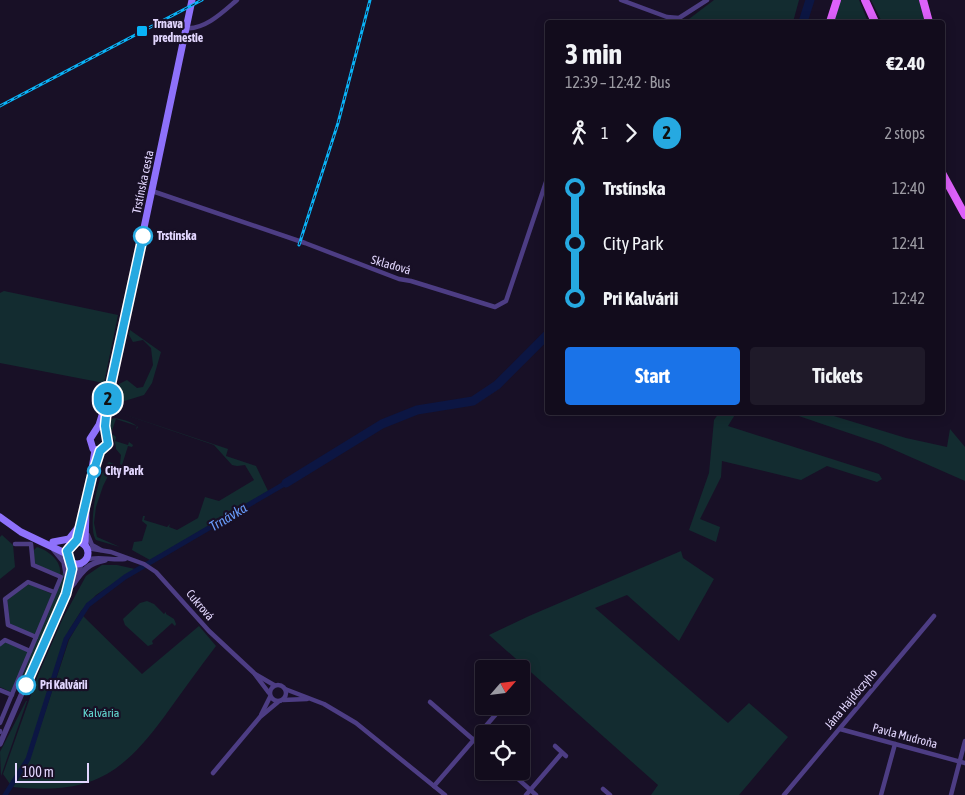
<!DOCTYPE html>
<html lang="en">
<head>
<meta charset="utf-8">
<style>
  body { margin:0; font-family:"Asap Condensed",sans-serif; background:#1f1a29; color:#f1f3f6; height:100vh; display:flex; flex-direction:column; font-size:19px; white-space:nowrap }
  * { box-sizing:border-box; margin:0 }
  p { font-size:16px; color:#9c9ba3 }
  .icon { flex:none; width:28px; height:28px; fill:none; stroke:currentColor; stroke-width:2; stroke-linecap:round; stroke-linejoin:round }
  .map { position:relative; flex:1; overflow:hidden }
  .sheet { position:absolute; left:545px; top:20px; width:400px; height:395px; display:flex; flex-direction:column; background:#120c1c; border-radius:5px; box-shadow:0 2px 12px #0003,0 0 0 1px #312c3b }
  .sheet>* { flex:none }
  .badge { padding:0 10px; border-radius:16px; font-size:18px; line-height:32px }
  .needle { width:32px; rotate:62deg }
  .tools { position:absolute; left:475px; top:660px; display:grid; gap:10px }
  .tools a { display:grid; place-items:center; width:55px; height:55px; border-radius:5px; background:#120c1c; box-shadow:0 2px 12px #0003,0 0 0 1px #312c3b; font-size:25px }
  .scale { position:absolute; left:15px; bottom:12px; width:74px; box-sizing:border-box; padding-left:5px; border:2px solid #e2d6fe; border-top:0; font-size:14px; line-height:18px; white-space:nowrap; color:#e2d6fe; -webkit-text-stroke:4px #181026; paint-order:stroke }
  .map>.badge { position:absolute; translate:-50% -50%; box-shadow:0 0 0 2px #fff }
  .legs { display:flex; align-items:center; gap:8px; height:55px; padding:0 20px; font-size:16px }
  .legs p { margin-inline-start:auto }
  .headline { display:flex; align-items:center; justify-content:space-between; height:85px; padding:0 20px }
  h1 { font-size:28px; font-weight:700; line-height:38px }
  .primary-button { display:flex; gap:10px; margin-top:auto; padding:10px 20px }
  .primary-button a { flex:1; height:58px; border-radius:5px; background:#1a73e8; color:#fff; font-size:20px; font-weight:700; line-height:58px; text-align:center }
  .primary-button a+a { background:#1f1a29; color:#f1f3f6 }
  ul { padding:0 20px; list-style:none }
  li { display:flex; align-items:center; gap:18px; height:55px; font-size:19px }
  li i { display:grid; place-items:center; width:8px; height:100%; margin:0 6px; background:currentColor }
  li i::after { content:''; width:12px; height:12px; margin:-6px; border:4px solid; border-radius:50%; background:#120c1c }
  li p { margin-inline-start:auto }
  li:first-child i { background:linear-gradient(#0000 50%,currentColor 0) }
  li:last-child i { background:linear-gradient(currentColor 50%,#0000 0) }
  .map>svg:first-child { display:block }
  .green { fill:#132c30 }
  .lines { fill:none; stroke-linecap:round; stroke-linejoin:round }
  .canal { stroke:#0c1643; stroke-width:5 }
  .river { stroke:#0c1643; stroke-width:9 }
  .minor { stroke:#4d3d84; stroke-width:4.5 }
  .tertiary { stroke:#4d3d84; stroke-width:5.5 }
  .secondary { stroke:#8e71fb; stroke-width:7 }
  .primary { stroke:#dd61fa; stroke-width:8 }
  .rail-casing { stroke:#09b3f7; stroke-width:3 }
  .rail { stroke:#181026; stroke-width:1; stroke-dasharray:4; stroke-linecap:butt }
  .line-1-casing { stroke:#fff; stroke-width:11 }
  .line-1 { stroke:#26a9e1; stroke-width:8 }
  .poi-dot { fill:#09b3f7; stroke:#181026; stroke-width:2 }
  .stop-1-dot { fill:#fff; stroke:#26a9e1; stroke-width:2.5 }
  .labels { text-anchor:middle; stroke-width:4.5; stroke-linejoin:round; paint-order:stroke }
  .poi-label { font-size:12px; font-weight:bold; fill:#e2d6fe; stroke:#181026; text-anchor:start }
  .street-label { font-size:12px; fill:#e2d6fe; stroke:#181026 }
  .stop-label { font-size:12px; font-weight:bold; fill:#e2d6fe; stroke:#181026; text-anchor:start }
  .park-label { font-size:12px; fill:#64dcd5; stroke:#181026 }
  .water-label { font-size:14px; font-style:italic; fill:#689bfa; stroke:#181026 }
</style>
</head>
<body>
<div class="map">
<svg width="965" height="795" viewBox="0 0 965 795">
  <rect width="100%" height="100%" fill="#181026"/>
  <g class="green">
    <polygon points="714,0 799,0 793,22 685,22"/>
    <polygon points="840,0 859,0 868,22 833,22"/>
    <polygon points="871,0 919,0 925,22 882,22"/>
    <polygon points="4,291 118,315 104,383 0,363 0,293"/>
    <polygon points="130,330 161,352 152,383 144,395 118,403 115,402 119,384 127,380 137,388 143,387 153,365 151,348 143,340 133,342 129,335"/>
    <polygon points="114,411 228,449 226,456 256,466 268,491 150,560 132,550 134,542 142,541 147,525 142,521 143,516 145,516 144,520 167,527 170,524 169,527 177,530 198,518 205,497 219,501 254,480 245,465 237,466 232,465 214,445"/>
    <polygon points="719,413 736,413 728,426 879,474 882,479 877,482 827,466 801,480 722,461 721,477 700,519 720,527 716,542 689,530 709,473 714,420"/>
    <polygon points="790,413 824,413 906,438 947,447 950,429 965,447 965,481 881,444"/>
    <path d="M114,418c8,1 19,4 24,9l-2,3 1,-4 -21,-7 -5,14 5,4 -1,4 13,4 1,-3 4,3 -1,2 -4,-1 -6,19 -2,-1 1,-9 -5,-6c0,-9 -8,-18 -6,-29z"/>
    <path d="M109,462l5,2 -11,22 -7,21 -2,16 3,14 23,10 -24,-7c-9,-12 2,-69 13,-78z"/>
    <polygon points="2,535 13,545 15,567 0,579 0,537"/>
    <path d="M37,547c12,4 25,14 23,28l-25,-11 -2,-13z"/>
    <polygon points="681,551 683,558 714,579 679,641 627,595 595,608 728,723 749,703 788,737 739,795 651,795 658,785 489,635 529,616"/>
    <polygon points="102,565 117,565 135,569 96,595 81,611 69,630 28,755 10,784 3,774 38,675 63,618 86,576"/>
    <polygon points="63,572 65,572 61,593 23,682 20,681"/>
    <polygon points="29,584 52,594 35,635 10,624 7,599"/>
    <polygon points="147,601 154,604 164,614 166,612 166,614 174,619 176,624 175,626 172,623 152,641 153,644 148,646 125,625 123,619 140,603"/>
    <path d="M83,616l59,58 57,-48 17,20c-18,24 -35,47 -52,71 -43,58 -73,78 -151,70l15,-23 41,-124z"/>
    <polygon points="5,642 28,652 11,692 0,687 0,646"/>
    <polygon points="26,701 27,701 1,776 0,752"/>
  </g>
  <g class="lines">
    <polyline class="canal" points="5,795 28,759 66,639 88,605 125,577 286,483"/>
    <g class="river">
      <polyline points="803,22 810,0"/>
      <polyline points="286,483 382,424 417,410 473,401 497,385 548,334"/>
    </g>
    <g class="minor">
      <polyline points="621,0 667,17 679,18 707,0"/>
      <path d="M186,28c19,2 38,-17 51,-28"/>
      <polyline points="152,191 305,243 399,279 411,281 495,307 506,301 546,182"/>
      <polyline points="88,535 92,545 101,550"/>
      <polyline points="87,548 111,552 144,564 156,572 209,631 254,673 269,693"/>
      <path d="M86,560c12,-5 26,1 39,-1"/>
      <polyline points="36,637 8,625 5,599 28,582 54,592"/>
      <polyline points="0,644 5,640 30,651"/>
      <polyline points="255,674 274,685"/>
      <circle cx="278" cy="693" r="8"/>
      <polyline points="285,689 324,704 356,723 445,795"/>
      <polyline points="0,690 12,695"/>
      <polyline points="283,700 307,699"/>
      <polyline points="430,702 484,749"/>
      <polyline points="261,715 270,697"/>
      <polyline points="0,723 61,577 33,565 31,544 15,544"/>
      <polyline points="840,729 965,763"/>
      <polyline points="0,731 0,732"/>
      <polyline points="555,746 566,756"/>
      <polyline points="509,771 536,795"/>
      <polyline points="213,773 260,717 278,702"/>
      <polyline points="434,786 503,706"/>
      <polyline points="603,789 610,795"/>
      <polyline points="526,795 562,753"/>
      <polyline points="784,795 934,616"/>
      <polyline points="881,795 895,744"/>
      <polyline points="951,795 965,741"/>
    </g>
    <g class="tertiary">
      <polyline points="54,550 64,562 67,579"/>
      <path d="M74,583c9,-13 15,-20 31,-23"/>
      <polyline points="65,594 74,583 81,564"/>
      <polyline points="0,744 65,594 72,569 69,561"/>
    </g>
    <g class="secondary">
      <polyline points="101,451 93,449 90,439 99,425 110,389 192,0"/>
      <polyline points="95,469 101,451 108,444 105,435 107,413"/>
      <polyline points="0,517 21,532 67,554"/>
      <polyline points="53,542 69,539 77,529"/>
      <circle cx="77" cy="553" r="11"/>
      <polyline points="75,543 86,507 95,450"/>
      <polyline points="85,545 86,509"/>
    </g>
    <g class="primary">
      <polyline points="865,0 875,22"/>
      <polyline points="923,0 929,22"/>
      <polyline points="830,22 837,0"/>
      <polyline points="942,173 965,215"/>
    </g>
    <defs>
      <g id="rail">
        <polyline points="0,106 202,0"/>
        <polyline points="299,245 338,123 370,0"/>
      </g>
    </defs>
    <use href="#rail" class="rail-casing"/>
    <use href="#rail" class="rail"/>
  </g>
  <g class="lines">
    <defs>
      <polyline id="line-1" points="26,685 66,594 72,569 67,551 77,540 92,476 100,451 108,444 105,426 108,397 143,236"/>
    </defs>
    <use href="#line-1" class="line-1-casing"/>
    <use href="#line-1" class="line-1"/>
  </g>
  <rect class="poi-dot" x="136" y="25" width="12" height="12" rx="2.5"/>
  <g class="stop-1-dot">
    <circle cx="143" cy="236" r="9"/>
    <circle cx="94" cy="471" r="6"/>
    <circle cx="26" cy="685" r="9"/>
  </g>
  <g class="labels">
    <g class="poi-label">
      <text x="153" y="28">Trnava<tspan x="153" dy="14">predmestie</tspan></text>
    </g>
    <g class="street-label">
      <text transform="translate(143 182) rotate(-78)" y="4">Trstínska cesta</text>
      <text transform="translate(391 265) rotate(16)" y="4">Skladová</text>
      <text transform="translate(200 605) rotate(50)" y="4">Cukrová</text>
      <text transform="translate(851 699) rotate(-50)" y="4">Jána Hajdóczyho</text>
      <text transform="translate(905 736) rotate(15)" y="4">Pavla Mudroňa</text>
    </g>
    <g class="stop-label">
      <text x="157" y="240">Trstínska</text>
      <text x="105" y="475">City Park</text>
      <text x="40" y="689">Pri Kalvárii</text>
    </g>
    <g class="park-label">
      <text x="101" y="717">Kalvária</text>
    </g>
    <g class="water-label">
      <text transform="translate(228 517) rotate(-31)" y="5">Trnávka</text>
    </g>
  </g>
</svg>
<div class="tools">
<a><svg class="needle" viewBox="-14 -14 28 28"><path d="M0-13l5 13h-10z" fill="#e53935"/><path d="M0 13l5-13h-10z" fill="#9c9ba3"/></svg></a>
<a><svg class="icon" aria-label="locate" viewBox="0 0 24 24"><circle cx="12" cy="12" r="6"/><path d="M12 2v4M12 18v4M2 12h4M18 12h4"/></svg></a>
</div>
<div class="scale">100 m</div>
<b class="badge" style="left:108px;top:399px;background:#26a9e1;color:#111">2</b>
<section class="sheet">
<div class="headline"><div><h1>3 min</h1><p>12:39 – 12:42 · Bus</p></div><b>€2.40</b></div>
<div class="legs"><svg class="icon" aria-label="walk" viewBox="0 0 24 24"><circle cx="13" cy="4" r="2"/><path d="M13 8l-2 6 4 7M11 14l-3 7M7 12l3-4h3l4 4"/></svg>1<svg class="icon" aria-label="forward" viewBox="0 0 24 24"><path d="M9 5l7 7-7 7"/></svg><b class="badge" style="background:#26a9e1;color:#111">2</b><p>2 stops</p></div>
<ul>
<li><i style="color:#26a9e1"></i><b>Trstínska</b><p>12:40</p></li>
<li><i style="color:#26a9e1"></i><span>City Park</span><p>12:41</p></li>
<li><i style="color:#26a9e1"></i><b>Pri Kalvárii</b><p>12:42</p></li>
</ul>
<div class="primary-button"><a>Start</a><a>Tickets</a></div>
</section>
</div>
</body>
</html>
